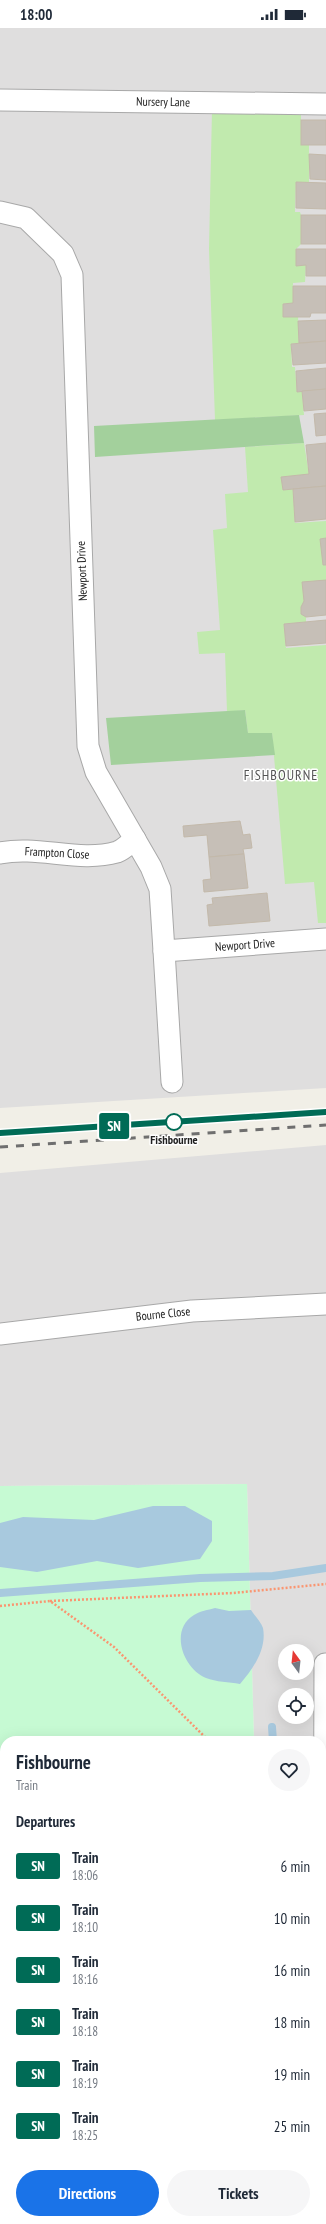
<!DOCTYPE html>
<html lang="en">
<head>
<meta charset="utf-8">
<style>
  body { margin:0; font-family:"PT Sans Narrow",sans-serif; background:#f6f6f7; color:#1f2937; height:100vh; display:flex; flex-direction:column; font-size:15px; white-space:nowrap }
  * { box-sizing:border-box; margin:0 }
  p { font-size:13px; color:#747a83 }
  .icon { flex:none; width:22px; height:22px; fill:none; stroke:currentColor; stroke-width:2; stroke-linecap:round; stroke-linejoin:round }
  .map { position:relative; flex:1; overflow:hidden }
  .drawer { position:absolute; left:0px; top:1708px; width:326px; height:488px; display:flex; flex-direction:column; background:#fff; border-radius:16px 16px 0 0; box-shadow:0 4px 16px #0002 }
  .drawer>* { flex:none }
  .badge { padding:0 8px; border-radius:3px; font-size:14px; line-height:26px }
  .needle { width:26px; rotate:345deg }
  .buttons { position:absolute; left:278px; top:1616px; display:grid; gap:8px }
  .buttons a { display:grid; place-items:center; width:36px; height:36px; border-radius:50%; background:#fff; box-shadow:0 4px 16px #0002; font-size:20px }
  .map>.badge { position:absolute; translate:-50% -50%; box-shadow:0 0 0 2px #fff }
  h2 { padding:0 16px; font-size:15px; line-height:36px }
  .round { display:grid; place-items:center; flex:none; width:42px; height:42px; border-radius:21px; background:#f6f6f7 }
  .head { display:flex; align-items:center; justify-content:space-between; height:68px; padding:0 16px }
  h1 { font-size:19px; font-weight:700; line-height:30px }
  .action { display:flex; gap:8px; margin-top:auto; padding:8px 16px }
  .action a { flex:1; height:46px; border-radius:24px; background:#1a73e8; color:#fff; font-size:16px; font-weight:700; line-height:46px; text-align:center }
  .action a+a { background:#f6f6f7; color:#1f2937 }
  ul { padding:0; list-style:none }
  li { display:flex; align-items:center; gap:12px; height:52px; padding:0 16px }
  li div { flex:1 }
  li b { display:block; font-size:15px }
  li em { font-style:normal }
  li .badge { min-width:44px; font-weight:700; text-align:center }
  .status { display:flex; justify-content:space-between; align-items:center; height:28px; padding:0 20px; background:#fff; direction:ltr }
  .status svg { height:11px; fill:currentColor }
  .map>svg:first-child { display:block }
  .residential { fill:#dfdede; fill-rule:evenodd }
  .grass { fill:#c1eaae }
  .forest { fill:#a3d09c }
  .park { fill:#c6fad3 }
  .water { fill:#a8c9de }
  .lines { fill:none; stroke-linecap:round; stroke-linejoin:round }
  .stream { stroke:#a8c9de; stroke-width:8 }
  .building { fill:#c6bfb7; stroke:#c3b9aa }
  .minor-casing { stroke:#a8a8a8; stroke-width:23 }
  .path { stroke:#fa9570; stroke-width:2.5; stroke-dasharray:2 2; stroke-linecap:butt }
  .minor { stroke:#fff; stroke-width:21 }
  .rail { stroke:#6f6f6f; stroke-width:3; stroke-dasharray:8 8; stroke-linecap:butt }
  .line-casing { stroke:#fff; stroke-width:9 }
  .line { stroke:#006b56; stroke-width:6 }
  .stop-dot { fill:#fff; stroke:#006b56; stroke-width:2 }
  .labels { text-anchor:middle; stroke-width:3; stroke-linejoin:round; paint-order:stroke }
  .street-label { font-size:12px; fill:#212121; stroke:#fff }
  .stop-label { font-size:12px; font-weight:bold; fill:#212121; stroke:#fff }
  .quarter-label { font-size:14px; letter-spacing:1px; fill:#545454; stroke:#fff }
</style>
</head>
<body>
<div class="status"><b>18:00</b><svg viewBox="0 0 49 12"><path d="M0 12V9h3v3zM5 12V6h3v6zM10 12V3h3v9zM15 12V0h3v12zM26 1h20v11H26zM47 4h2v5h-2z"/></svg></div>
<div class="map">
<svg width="326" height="2196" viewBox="0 0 326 2196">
  <rect width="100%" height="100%" fill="#f1efe7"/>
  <g class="residential">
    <polygon points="0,0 326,0 326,1060 0,1080"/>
    <path d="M326,1117v1079h-58v-5h53v-478h-67l-7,-257 -247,2v-313zM285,1623h22v22h-22zM285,1667h22v22h-22z"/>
  </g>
  <g class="grass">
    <polygon points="212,82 301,84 301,116 309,117 309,154 296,154 295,184 300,184 301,187 301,216 296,221 296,237 306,237 305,254 293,255 293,275 283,276 283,289 298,288 299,315 291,316 292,339 295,339 297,364 302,363 304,387 215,392 209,221"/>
    <path d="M304,415l5,31 -27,3 1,13 10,-1 2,34 31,-2v17l-6,1 6,26v15c-10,10 -26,19 -25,34l5,3v5l-22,2 2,24 40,-3v278h-8l-4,-41 -29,2 -13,-151h-24l-3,-23 -18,2 -2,-59 -26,1 -2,-22 23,-2 -7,-100 14,-2 -2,-34 23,-2 -3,-45z"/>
  </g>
  <g class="forest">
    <polygon points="299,387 304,415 95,429 94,398"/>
    <polygon points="245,682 248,705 272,705 275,727 111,737 106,690"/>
  </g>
  <polygon class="park" points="247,1456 254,1713 5,1713 5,2191 268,2191 268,2196 0,2196 0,1458"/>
  <g class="water">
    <polygon points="153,1478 185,1478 212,1493 212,1513 200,1531 138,1540 97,1533 37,1544 0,1539 0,1495 23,1489 94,1492"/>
    <path d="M215,1580l14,3 22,-1c3,5 10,12 12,18 4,21 -10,41 -23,56 -11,-2 -24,-2 -34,-6 -23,-9 -37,-48 -12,-63 6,-4 14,-5 21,-7z"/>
  </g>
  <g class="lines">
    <g class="stream">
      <polyline points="0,1565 200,1550 273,1548 326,1540"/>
      <polyline points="272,1699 273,1713"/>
      <polyline points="278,2191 278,2196"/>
    </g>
  </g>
  <g class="building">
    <rect x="301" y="92" width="25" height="25"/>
    <polygon points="309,126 326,127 326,152 310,151"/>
    <polygon points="296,154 326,155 326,181 296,180"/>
    <rect x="301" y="187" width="25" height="29"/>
    <polygon points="296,221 326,221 326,248 306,248 306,237 296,238"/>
    <polygon points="293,258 326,258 326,285 311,285 310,289 283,289 283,276 293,275"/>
    <polygon points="326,292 326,313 299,315 298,293"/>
    <polygon points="326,313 326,335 293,337 291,316"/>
    <polygon points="326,340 326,361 297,364 296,343"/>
    <polygon points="326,361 326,381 304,383 302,363"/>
    <polygon points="326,385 326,407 316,408 314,386"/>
    <polygon points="326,415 326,458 283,462 281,449 309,446 306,417"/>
    <polygon points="326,458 326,491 295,494 293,461"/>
    <polygon points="326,510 326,537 323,537 320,511"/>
    <polygon points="326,552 326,587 306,589 301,586 301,579 304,573 302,554"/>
    <polygon points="326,592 326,615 286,618 284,596"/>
    <polygon points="240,793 243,807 250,806 252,820 243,821 244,826 209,829 207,807 184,809 183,798"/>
    <polygon points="244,826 248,860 204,864 203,852 211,851 209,829"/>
    <polygon points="267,865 270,893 209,898 207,877 213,876 212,870"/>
  </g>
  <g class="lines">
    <defs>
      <g id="minor">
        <polyline points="0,72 326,76"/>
        <polyline points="0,184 26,190 63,226 72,247 88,718 96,744 151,839 160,861 164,923 326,911"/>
        <path d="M0,825c38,-8 79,10 117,-1 6,-2 13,-9 18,-13"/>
        <polyline points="164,923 172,1054"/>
        <polyline points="0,1306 192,1283 326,1276"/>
        <polyline points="321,1953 324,1945 325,1636"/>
        <polyline points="321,2158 326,2157"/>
        <polyline points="311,2191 311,2196"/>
      </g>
    </defs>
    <use href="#minor" class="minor-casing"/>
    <g class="path">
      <polyline points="50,1573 233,1565 326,1556"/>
      <polyline points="0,1578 50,1573 114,1619 209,1713"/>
      <polyline points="247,2191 247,2196"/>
    </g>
    <use href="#minor" class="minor"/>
    <g class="rail">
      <polyline points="0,1105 326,1084"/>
      <polyline points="0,1119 326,1097"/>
    </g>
  </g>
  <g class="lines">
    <defs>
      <polyline id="line" points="0,1105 326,1084"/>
    </defs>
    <use href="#line" class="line-casing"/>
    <use href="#line" class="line"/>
  </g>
  <circle class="stop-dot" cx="174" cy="1094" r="8"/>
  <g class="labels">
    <g class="street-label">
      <text transform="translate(163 74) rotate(1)" y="4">Nursery Lane</text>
      <text transform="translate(82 543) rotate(-92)" y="4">Newport Drive</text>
      <text transform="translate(57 825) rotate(3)" y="4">Frampton Close</text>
      <text transform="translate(245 917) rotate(-4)" y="4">Newport Drive</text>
      <text transform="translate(163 1286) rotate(-6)" y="4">Bourne Close</text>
    </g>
    <g class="stop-label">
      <text x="174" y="1116">Fishbourne</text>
    </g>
    <g class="quarter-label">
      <text x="281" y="752">FISHBOURNE</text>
    </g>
  </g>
</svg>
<div class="buttons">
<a><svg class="needle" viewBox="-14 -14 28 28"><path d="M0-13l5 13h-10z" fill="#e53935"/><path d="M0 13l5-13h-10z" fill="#747a83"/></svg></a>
<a><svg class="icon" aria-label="locate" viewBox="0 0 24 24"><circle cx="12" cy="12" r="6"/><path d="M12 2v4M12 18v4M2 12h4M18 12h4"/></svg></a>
</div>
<b class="badge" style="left:114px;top:1098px;background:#006b56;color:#fff">SN</b>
<section class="drawer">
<div class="head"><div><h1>Fishbourne</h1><p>Train</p></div><a class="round"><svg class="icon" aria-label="heart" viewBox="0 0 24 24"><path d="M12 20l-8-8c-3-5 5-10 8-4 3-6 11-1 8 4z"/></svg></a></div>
<h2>Departures</h2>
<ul>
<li><span class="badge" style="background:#006b56;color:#fff">SN</span><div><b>Train</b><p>18:06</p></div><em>6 min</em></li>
<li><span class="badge" style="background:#006b56;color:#fff">SN</span><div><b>Train</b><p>18:10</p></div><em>10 min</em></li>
<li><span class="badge" style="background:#006b56;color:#fff">SN</span><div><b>Train</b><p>18:16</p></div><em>16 min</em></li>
<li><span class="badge" style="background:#006b56;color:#fff">SN</span><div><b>Train</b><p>18:18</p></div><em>18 min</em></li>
<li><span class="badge" style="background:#006b56;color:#fff">SN</span><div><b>Train</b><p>18:19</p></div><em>19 min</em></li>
<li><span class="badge" style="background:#006b56;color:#fff">SN</span><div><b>Train</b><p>18:25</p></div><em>25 min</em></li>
</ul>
<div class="action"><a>Directions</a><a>Tickets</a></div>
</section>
</div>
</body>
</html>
